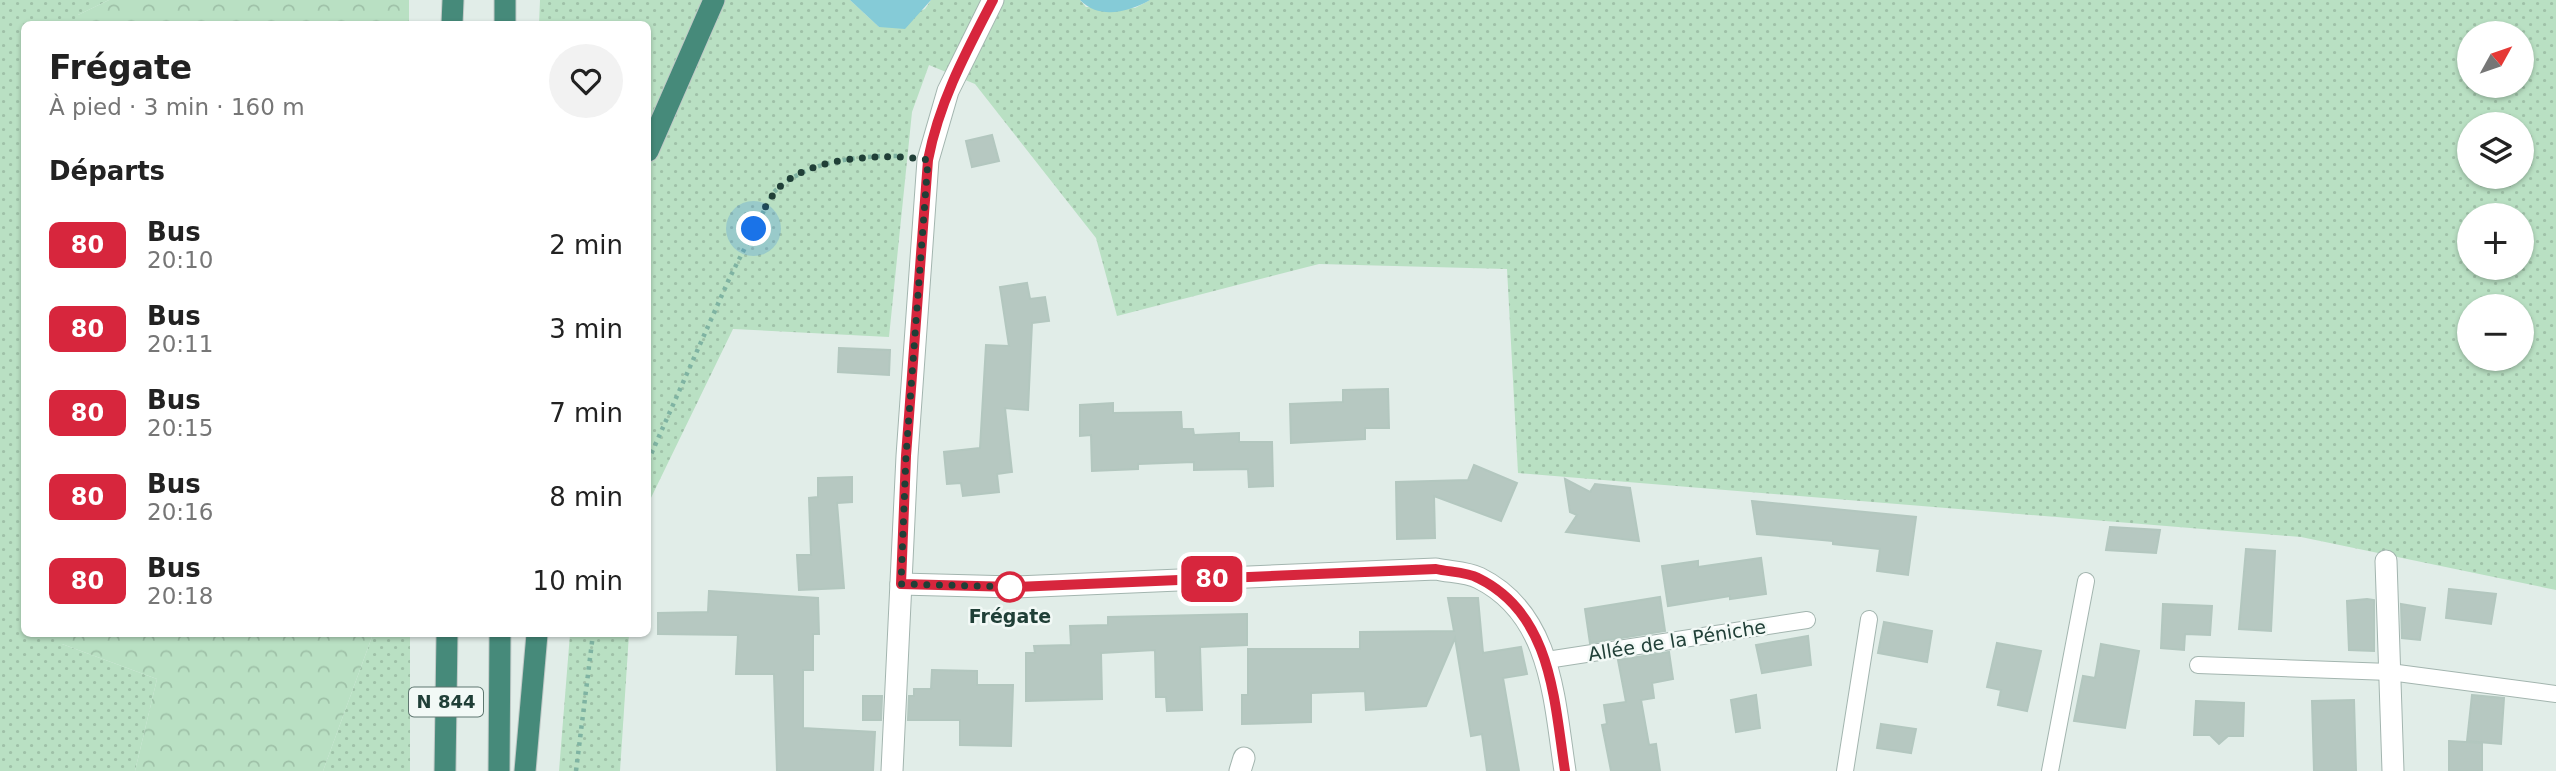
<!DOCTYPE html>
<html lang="fr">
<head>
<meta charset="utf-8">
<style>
  body { margin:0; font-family:"DejaVu Sans",sans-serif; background:#f2f2f2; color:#222; height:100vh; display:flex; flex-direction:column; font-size:26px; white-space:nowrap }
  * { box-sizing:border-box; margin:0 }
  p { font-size:23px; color:#767676 }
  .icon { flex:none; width:38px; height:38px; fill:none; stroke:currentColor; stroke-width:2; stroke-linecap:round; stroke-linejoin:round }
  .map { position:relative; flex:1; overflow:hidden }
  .panel { position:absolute; left:21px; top:21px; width:630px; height:616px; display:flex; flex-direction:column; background:#fff; border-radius:10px; box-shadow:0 2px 5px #0004 }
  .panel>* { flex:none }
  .badge { padding:0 14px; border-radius:10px; font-size:24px; line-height:46px }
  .needle { width:46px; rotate:50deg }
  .tools { position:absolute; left:2457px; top:21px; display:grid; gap:14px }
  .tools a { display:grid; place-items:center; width:77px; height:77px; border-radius:50%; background:#fff; box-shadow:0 2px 5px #0004; font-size:35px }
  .you { position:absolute; width:35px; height:35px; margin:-18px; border:5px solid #fff; border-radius:50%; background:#1a73e8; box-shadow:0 0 0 10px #1a73e833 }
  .map>.badge { position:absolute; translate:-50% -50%; box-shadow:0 0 0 4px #fff }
  h2 { padding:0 28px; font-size:26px; line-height:63px }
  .round { display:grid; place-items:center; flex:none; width:74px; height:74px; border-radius:37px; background:#f2f2f2 }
  .overview { display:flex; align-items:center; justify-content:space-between; height:119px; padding:0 28px }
  h1 { font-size:33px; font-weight:600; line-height:52px }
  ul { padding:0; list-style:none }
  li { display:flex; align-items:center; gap:21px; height:84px; padding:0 28px }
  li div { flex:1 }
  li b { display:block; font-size:26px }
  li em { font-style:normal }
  li .badge { min-width:77px; font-weight:700; text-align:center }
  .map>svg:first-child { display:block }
  .grass { fill:url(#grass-dots); fill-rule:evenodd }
  .forest { fill:url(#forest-crowns) }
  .water { fill:#85cbd7 }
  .building { fill:#b6c8c1; stroke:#b3c7bf; stroke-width:2 }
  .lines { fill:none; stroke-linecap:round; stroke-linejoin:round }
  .service-casing { stroke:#a3b5af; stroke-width:18 }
  .minor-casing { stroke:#a3b5af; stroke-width:23 }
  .tertiary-casing { stroke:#a3b5af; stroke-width:23 }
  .trunk-casing { stroke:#c1c9c7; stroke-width:23 }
  .path { stroke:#7fb3a2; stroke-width:4.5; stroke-dasharray:3.5 5; stroke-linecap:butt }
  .service { stroke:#fff; stroke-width:16 }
  .minor { stroke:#fff; stroke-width:21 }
  .tertiary { stroke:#fff; stroke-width:21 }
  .trunk { stroke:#468a7a; stroke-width:21 }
  .line-casing { stroke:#fff; stroke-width:16 }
  .line { stroke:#d7263d; stroke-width:10 }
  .walk { stroke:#203f37; stroke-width:7; stroke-dasharray:0 12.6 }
  .stop-dot { fill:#fff; stroke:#d7263d; stroke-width:3.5 }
  .labels { text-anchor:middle; stroke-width:5; stroke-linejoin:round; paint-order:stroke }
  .shield { fill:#f2f9f6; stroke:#5f7770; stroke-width:2 }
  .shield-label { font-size:18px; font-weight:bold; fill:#203f37 }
  .stop-label { font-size:19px; font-weight:bold; fill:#203f37; stroke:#f2f9f6 }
  .street-label { font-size:19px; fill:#203f37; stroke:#f2f9f6 }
</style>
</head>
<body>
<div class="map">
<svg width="2556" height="771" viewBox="0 0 2556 771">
  <defs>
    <pattern id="grass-dots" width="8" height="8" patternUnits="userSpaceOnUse" patternTransform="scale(1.75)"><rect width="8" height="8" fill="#b9e0c3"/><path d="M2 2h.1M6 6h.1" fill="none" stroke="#9fc1a8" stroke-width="1.8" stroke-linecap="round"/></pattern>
    <pattern id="forest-crowns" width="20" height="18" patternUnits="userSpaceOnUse" patternTransform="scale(1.75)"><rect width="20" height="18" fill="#b9e0c3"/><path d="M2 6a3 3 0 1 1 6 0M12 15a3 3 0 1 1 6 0" fill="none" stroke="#9fc1a8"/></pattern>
  </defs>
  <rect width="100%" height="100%" fill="#e1ede8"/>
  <g class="grass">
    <polygon points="0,0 109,0 78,15 78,24 24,24 24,634 62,634 62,644 157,679 135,771 0,771"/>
    <path d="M540,0h310l29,27 46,-18 6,-9h149l6,7 49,1 15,-8h1406v590l-255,-53 -783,-64 -11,-204 -188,-5 -202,52 -21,-78 -121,-154 -46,-19 -17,47 -23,225 -156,-8 -85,175v-480h-109zM2469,33h53v53h-53zM2469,124h53v53h-53zM2469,215h53v53h-53zM2469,306h53v53h-53z"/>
    <polygon points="373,634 410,634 410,771 323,771"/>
    <polygon points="570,634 629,634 620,771 559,771"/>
  </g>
  <g class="forest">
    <polygon points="109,0 409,0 409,24 78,24 78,15"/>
    <polygon points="62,634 373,634 323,771 135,771 157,679 62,644"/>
  </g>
  <g class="water">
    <polygon points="850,0 931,0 905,29 879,27"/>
    <path d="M1080,0h70c-21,12 -51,20 -70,0z"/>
  </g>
  <g class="building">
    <polygon points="992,135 999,161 972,167 966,141"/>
    <polygon points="1027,283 1030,299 1045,297 1049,321 1032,323 1028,410 1005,408 1012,472 997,474 999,492 963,496 961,483 947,484 944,452 980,448 986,345 1009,346 1000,287"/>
    <polygon points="839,348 890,350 889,375 838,372"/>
    <polygon points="1388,389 1389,428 1365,428 1365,439 1291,443 1290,404 1343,402 1343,390"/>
    <polygon points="1113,403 1113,413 1181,412 1182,429 1193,429 1194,435 1239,433 1239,442 1272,442 1273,486 1249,487 1248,469 1194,470 1194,462 1138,464 1138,469 1092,471 1091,435 1080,436 1080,405"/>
    <polygon points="1474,465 1517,483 1501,521 1434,496 1435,538 1397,539 1396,482 1468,480"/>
    <polygon points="852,477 852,502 837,503 844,588 799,590 797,555 811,555 809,498 818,497 818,478"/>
    <polygon points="1565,479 1590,492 1595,484 1630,488 1639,541 1566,532 1577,515 1570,512"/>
    <polygon points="1752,501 1916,517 1908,575 1877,571 1880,549 1833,544 1833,541 1757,534"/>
    <polygon points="2110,527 2160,530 2156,553 2106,550"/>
    <polygon points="2246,549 2275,551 2271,631 2239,629"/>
    <polygon points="1761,558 1766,594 1730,599 1730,596 1668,606 1662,566 1698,561 1698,567"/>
    <polygon points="2449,589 2496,594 2491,624 2446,618"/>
    <polygon points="709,591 818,598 819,634 813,634 813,670 803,670 803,728 875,732 873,771 777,771 774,674 736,674 738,635 658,634 658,613 708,612"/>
    <polygon points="1660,597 1665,631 1590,643 1585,609"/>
    <polygon points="1448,598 1478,598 1483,653 1521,647 1527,674 1503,678 1519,771 1487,771 1482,734 1471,736 1455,638 1426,706 1366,710 1365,691 1311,693 1311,722 1242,724 1242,695 1248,695 1248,649 1360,649 1360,632 1454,631"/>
    <polygon points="2367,599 2374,600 2374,651 2349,650 2347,601"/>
    <polygon points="2163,604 2212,606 2210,635 2185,634 2184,650 2161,648"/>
    <polygon points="2401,604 2425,608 2420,640 2402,638"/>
    <polygon points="1247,614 1247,645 1200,647 1202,710 1167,711 1166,697 1156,697 1155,650 1101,653 1102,699 1026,701 1026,653 1035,653 1034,646 1071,645 1070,626 1108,625 1108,617"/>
    <polygon points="1884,622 1932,631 1927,662 1878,653"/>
    <polygon points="1808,636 1811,665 1762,673 1756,645"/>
    <polygon points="1997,643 2041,651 2027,711 1998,705 2001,690 1987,687"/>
    <polygon points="2101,644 2139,651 2125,728 2074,721 2083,676 2095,678"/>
    <polygon points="1669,652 1673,679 1652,683 1654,698 1641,700 1649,745 1656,744 1660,771 1611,771 1602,725 1607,724 1604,705 1626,702 1618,660"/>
    <polygon points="932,670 977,671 977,685 1013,685 1011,746 960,745 960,720 908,720 909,696 914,696 914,689 931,689"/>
    <polygon points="1756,695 1760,728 1736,732 1731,700"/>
    <polygon points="2472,695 2504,698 2501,744 2467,741"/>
    <polygon points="863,696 882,696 881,720 863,720"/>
    <polygon points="2354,700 2356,771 2314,771 2312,701"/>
    <polygon points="2196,701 2244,703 2243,736 2228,736 2219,744 2210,735 2194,735"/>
    <polygon points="1881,724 1916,729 1911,753 1877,748"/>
    <polygon points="2449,741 2482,743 2482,771 2449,771"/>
  </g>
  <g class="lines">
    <defs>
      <g id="service">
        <polyline points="1547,660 1807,620"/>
        <polyline points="2198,665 2390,672 2556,694"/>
        <polyline points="1845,771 1869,619"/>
        <polyline points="2050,771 2086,581"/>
      </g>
      <g id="minor">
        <polyline points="2386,561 2393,771"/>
        <path d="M901,584l113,3 422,-18c13,3 31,3 43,9 73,36 75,122 86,193"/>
        <polyline points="1240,771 1244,758"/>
      </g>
      <polyline id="tertiary" points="892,771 907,456 928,160 948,91 993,0"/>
      <g id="trunk">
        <polyline points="452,24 453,0"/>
        <polyline points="505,24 505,0"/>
        <polyline points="648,151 714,0"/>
        <polyline points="445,771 447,634"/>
        <polyline points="499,771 500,634"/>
        <polyline points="525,771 537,634"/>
      </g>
    </defs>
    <use href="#service" class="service-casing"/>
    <use href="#minor" class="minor-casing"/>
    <use href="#tertiary" class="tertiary-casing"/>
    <use href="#trunk" class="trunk-casing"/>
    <g class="path">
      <path d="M648,461l82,-184 43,-84c31,-32 87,-38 130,-37"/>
      <polyline points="576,771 593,634"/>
    </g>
    <use href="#service" class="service"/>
    <use href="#minor" class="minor"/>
    <use href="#tertiary" class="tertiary"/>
    <use href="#trunk" class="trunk"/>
  </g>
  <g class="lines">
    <defs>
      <path id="line" d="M993,0c-27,52 -54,102 -65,160l-22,296 -5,128 113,3 422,-18c13,3 31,3 42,9 74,36 76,122 87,193"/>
    </defs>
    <use href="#line" class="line-casing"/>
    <use href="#line" class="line"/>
    <path class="walk" d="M754,229c8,-15 15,-33 29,-45 32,-28 106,-31 145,-24l-22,296 -5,128 113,3h-4"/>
  </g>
  <circle class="stop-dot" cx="1010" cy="587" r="14"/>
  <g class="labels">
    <rect class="shield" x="409" y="687.5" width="74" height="29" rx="5"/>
    <g class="shield-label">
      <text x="446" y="708">N 844</text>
    </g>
    <g class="stop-label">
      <text x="1010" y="623">Frégate</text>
    </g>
    <g class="street-label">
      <text transform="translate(1677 640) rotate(-9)" y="7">Allée de la Péniche</text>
    </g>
  </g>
</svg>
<div class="tools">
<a><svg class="needle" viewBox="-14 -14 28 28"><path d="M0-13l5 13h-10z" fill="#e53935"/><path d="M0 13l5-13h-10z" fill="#767676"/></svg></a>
<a><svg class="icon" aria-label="layers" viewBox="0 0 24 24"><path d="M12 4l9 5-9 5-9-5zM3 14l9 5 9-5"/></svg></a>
<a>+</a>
<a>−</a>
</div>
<div class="you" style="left:754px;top:229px"></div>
<b class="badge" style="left:1212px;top:579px;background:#d7263d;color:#fff">80</b>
<section class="panel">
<div class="overview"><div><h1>Frégate</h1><p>À pied · 3 min · 160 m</p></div><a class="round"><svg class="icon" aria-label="heart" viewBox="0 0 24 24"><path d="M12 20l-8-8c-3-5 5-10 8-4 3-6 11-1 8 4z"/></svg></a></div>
<h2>Départs</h2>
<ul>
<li><span class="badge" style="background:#d7263d;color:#fff">80</span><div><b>Bus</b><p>20:10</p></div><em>2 min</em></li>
<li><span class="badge" style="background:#d7263d;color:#fff">80</span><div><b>Bus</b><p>20:11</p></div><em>3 min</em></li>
<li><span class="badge" style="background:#d7263d;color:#fff">80</span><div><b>Bus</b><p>20:15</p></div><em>7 min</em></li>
<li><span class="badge" style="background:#d7263d;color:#fff">80</span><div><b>Bus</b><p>20:16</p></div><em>8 min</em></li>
<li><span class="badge" style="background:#d7263d;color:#fff">80</span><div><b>Bus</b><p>20:18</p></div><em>10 min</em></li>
</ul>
</section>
</div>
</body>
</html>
